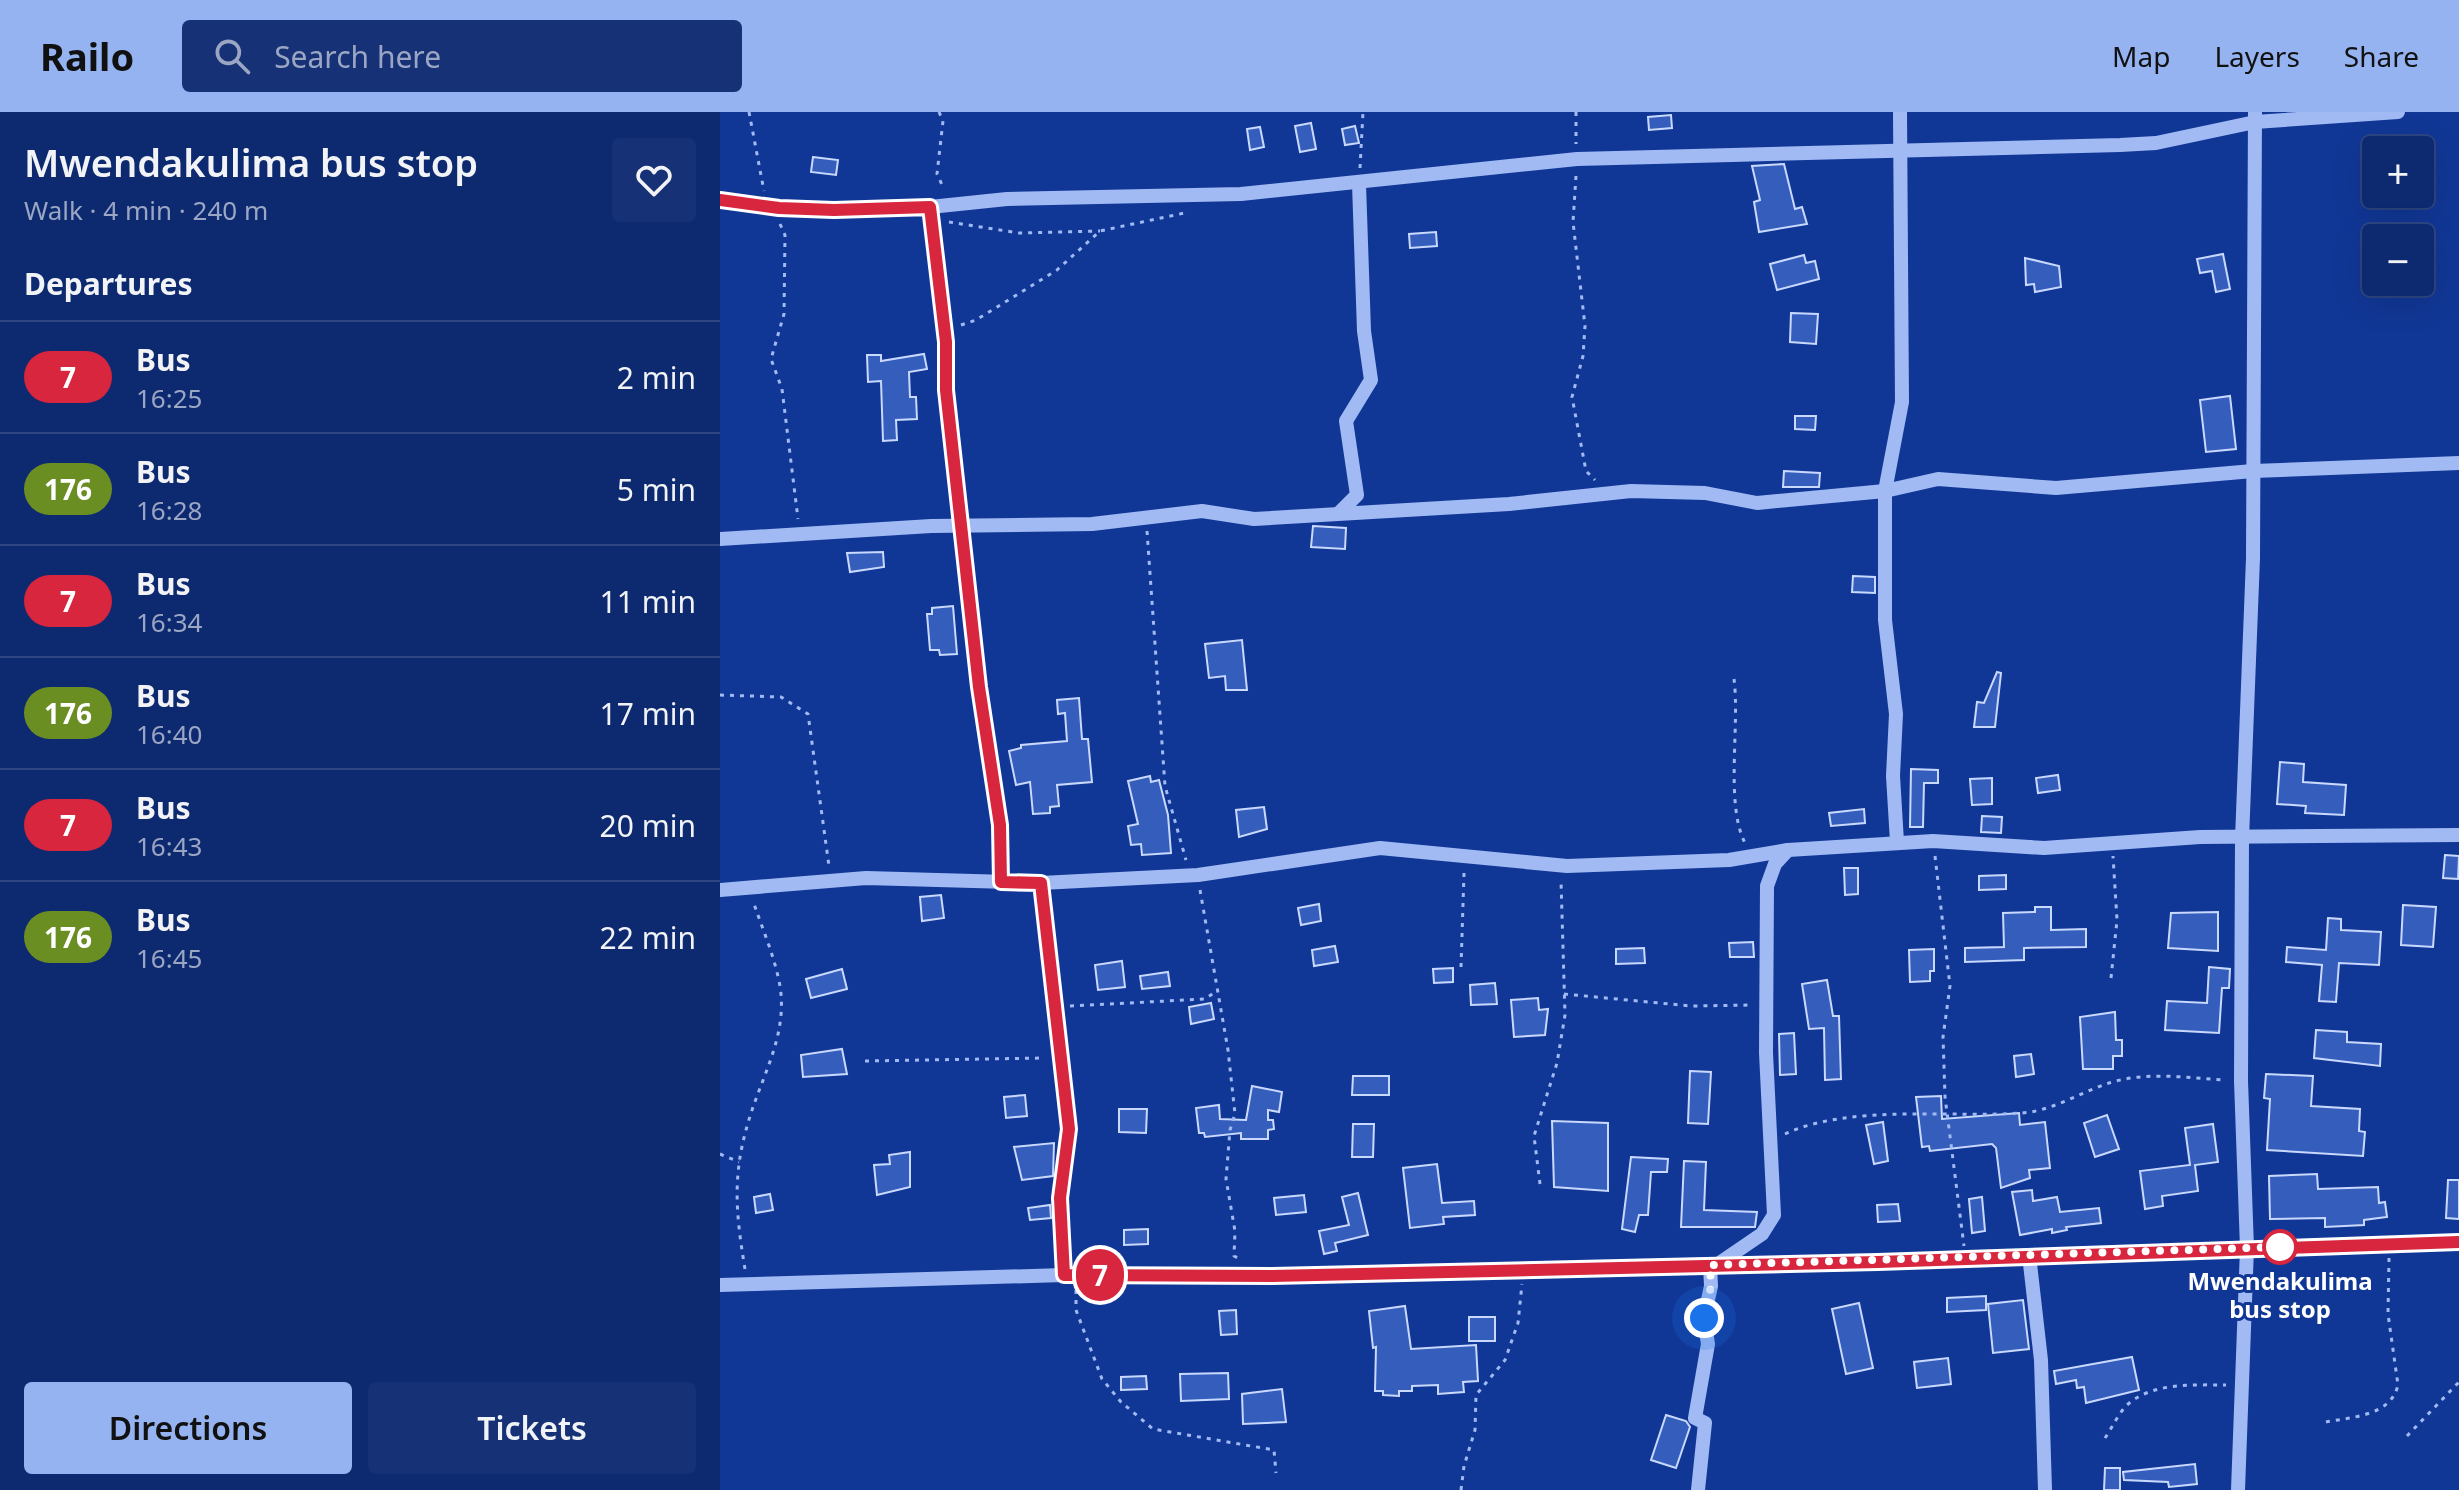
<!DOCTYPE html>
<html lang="en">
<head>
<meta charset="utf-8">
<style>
  body { margin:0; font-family:"Noto Sans",sans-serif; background:#163175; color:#f1f3f6; height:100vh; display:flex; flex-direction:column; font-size:30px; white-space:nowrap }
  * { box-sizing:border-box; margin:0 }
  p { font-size:26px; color:#9aa6c3 }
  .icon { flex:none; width:44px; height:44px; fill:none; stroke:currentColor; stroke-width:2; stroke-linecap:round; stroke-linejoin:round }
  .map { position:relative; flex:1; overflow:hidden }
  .details { display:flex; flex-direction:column; background:#0d2970; width:720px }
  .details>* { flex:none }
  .badge { padding:0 16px; border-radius:26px; font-size:28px; line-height:52px }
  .buttons { position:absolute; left:1642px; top:24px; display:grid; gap:16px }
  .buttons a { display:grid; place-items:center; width:72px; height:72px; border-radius:8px; background:#0d2970; box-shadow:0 8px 32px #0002,0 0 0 2px #2d4583; font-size:40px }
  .you { position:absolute; width:40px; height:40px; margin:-20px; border:6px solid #fff; border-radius:50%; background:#1a73e8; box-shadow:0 0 0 12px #1a73e833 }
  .map>.badge { position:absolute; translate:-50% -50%; box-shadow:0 0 0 4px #fff }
  h2 { padding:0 24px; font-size:30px; line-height:72px }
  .round { display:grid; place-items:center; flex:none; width:84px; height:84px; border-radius:8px; background:#163175 }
  .summary { display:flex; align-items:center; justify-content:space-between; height:136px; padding:0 24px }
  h1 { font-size:38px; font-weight:600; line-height:60px }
  .action { display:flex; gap:16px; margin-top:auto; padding:16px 24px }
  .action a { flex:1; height:92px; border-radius:8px; background:#95b2f1; color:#111; font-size:32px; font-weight:600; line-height:92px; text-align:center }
  .action a+a { background:#163175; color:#f1f3f6 }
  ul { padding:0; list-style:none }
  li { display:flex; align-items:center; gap:24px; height:112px; padding:0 24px; border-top:2px solid #2d4583 }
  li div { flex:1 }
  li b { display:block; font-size:30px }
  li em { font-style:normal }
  li .badge { min-width:88px; font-weight:700; text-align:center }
  header { display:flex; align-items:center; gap:48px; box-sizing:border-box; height:112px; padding:0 40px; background:#95b2f1; color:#111 }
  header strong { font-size:38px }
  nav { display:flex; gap:44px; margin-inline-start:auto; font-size:28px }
  .search { width:560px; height:72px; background:#163175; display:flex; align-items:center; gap:20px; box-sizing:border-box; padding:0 28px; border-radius:8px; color:#9aa6c3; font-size:30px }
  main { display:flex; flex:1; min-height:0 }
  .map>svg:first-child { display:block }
  .building { fill:#355dbc; stroke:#c9d9fd; stroke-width:2 }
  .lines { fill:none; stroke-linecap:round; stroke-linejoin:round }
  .path { stroke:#a1baf3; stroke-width:3; stroke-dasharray:4 6; stroke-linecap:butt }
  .minor { stroke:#a1baf3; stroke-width:14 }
  .line-casing { stroke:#fff; stroke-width:18 }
  .line { stroke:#d7263d; stroke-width:12 }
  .walk { stroke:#fff; stroke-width:8; stroke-dasharray:0 14.4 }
  .stop-dot { fill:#fff; stroke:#d7263d; stroke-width:4 }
  .labels { text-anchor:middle; stroke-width:6; stroke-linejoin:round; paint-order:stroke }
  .stop-label { font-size:24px; font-weight:bold; fill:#fff; stroke:#113796 }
</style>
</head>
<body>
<header>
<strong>Railo</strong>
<div class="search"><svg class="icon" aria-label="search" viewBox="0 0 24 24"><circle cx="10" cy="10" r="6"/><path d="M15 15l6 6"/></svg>Search here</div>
<nav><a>Map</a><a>Layers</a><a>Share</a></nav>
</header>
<main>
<section class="details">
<div class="summary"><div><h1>Mwendakulima bus stop</h1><p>Walk · 4 min · 240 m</p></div><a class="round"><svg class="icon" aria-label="heart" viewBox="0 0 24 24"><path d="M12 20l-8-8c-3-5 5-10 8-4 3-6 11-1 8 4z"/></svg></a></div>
<h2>Departures</h2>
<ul>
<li><span class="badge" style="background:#d7263d;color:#fff">7</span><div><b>Bus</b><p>16:25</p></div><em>2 min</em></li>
<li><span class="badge" style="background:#6b8e23;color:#fff">176</span><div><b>Bus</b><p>16:28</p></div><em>5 min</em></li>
<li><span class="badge" style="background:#d7263d;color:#fff">7</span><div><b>Bus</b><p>16:34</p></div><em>11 min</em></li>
<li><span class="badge" style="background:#6b8e23;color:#fff">176</span><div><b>Bus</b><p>16:40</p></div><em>17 min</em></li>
<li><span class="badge" style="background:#d7263d;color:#fff">7</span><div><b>Bus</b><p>16:43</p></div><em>20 min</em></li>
<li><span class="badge" style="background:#6b8e23;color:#fff">176</span><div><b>Bus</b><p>16:45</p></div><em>22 min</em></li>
</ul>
<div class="action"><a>Directions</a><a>Tickets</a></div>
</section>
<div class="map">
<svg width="1739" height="1378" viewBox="0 0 1739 1378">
  <rect width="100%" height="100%" fill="#113796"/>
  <g class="building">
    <polygon points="951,3 952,16 929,18 928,5"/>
    <polygon points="591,11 596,37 580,40 575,14"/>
    <polygon points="635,14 639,31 625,33 622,17"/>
    <polygon points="540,15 544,35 530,38 527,17"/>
    <polygon points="93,45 118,48 116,63 91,60"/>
    <polygon points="1064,52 1075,97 1082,95 1087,112 1039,120 1034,90 1040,88 1032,54"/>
    <polygon points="716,120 717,134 690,136 689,122"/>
    <polygon points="1503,142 1510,177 1496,180 1492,159 1480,161 1477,147"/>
    <polygon points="1084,143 1086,151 1095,149 1099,167 1057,178 1050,152"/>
    <polygon points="1305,146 1339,154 1341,175 1315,180 1314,172 1306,173"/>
    <polygon points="1071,201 1098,202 1096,232 1070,230"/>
    <polygon points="204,242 207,257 189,260 190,285 196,285 197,307 176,308 177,328 163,329 161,269 148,270 147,243 161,243 161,249"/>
    <polygon points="1510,284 1516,337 1486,340 1480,288"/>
    <polygon points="1075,304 1096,304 1095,318 1075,317"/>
    <polygon points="1064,359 1100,361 1099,375 1063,375"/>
    <polygon points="593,414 626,416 625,437 591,435"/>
    <polygon points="163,440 164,455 130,460 127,441"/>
    <polygon points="1133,464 1155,465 1155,481 1132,480"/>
    <polygon points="233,494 237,542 220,543 219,538 210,538 207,502 212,502 212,496"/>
    <polygon points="522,528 527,578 506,578 505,564 489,566 485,532"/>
    <polygon points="1277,560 1281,561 1275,615 1254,615 1257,590 1264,591"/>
    <polygon points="359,586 362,627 368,627 372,670 337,673 339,694 330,695 330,701 313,702 310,670 296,673 289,639 301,636 301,633 347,629 345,601 338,602 337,588"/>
    <polygon points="1560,650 1584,652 1583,670 1626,673 1624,703 1585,701 1586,694 1557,692"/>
    <polygon points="1191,657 1218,658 1218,671 1204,671 1203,715 1190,715"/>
    <polygon points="1338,663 1340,678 1318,681 1316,666"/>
    <polygon points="430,664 431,670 439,668 448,703 451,741 422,743 421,732 411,733 408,714 418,712 408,669"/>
    <polygon points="1272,666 1272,692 1252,693 1250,667"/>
    <polygon points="544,695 547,717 519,725 516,698"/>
    <polygon points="1144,697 1145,711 1111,714 1109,701"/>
    <polygon points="1262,704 1282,705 1281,721 1261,720"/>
    <polygon points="1725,743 1739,744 1738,767 1723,766"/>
    <polygon points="1124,756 1138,756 1138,782 1125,783"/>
    <polygon points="1286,763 1286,777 1259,778 1259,764"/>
    <polygon points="221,783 224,806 202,809 200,785"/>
    <polygon points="599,792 601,809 581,813 578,796"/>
    <polygon points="1683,793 1716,795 1713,835 1681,833"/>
    <polygon points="1315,795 1331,795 1331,818 1366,817 1366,835 1304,836 1304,848 1245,850 1245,836 1284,835 1283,801 1315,800"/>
    <polygon points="1498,800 1498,839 1448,836 1451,801"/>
    <polygon points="1608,806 1621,807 1621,818 1661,820 1659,853 1619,851 1616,890 1599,889 1602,853 1566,850 1567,835 1606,838"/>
    <polygon points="1033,830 1034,845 1010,845 1009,831"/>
    <polygon points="615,834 618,850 594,854 592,838"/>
    <polygon points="924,836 925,851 896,852 896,837"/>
    <polygon points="1214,837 1214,859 1210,859 1210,869 1190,870 1189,838"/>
    <polygon points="402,849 405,875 378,878 375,853"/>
    <polygon points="1489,855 1510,857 1509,876 1502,876 1499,921 1445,918 1447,889 1487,891"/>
    <polygon points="733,856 733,870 714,871 713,857"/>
    <polygon points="122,857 127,877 91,886 86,867"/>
    <polygon points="448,860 450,874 422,877 420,864"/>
    <polygon points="1107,868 1113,904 1119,904 1121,967 1105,968 1104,916 1089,917 1082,872"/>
    <polygon points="775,871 777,892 751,893 750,873"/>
    <polygon points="818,886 819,898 828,897 825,923 794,925 791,888"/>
    <polygon points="491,891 494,907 471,912 469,895"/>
    <polygon points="1395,900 1396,928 1402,928 1402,944 1393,944 1393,957 1363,957 1360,905"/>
    <polygon points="1596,918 1627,920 1627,930 1661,932 1660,954 1594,946"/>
    <polygon points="1074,921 1076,962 1060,963 1059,922"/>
    <polygon points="122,937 127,962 83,965 81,943"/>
    <polygon points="1311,942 1314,962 1296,965 1294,944"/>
    <polygon points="970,959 991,960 988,1012 968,1011"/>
    <polygon points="1546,962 1593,964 1591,994 1640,997 1639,1019 1645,1020 1643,1044 1547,1038 1550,987 1544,986"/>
    <polygon points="633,964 669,964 669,983 632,983"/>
    <polygon points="532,974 562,980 559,1000 548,998 548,1008 553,1008 554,1017 548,1018 548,1027 521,1027 521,1021 485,1025 484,1021 479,1021 476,996 499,993 500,1007 526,1008"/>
    <polygon points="305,983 307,1004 286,1006 284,985"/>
    <polygon points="1221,984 1222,1007 1299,1001 1300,1013 1325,1010 1330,1056 1309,1058 1310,1066 1281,1076 1276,1036 1272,1032 1210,1039 1209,1034 1202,1035 1196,985"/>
    <polygon points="399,997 427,997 426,1021 399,1020"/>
    <polygon points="1387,1003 1399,1037 1375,1045 1364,1011"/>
    <polygon points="832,1009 888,1011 888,1079 834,1075"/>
    <polygon points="1163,1010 1168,1049 1154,1052 1146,1013"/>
    <polygon points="633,1012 654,1012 653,1045 632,1045"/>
    <polygon points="1493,1012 1498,1050 1475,1053 1478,1079 1442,1084 1443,1094 1425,1097 1420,1059 1470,1053 1465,1016"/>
    <polygon points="334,1031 333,1064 302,1068 294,1035"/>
    <polygon points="190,1040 190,1075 157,1083 154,1053 170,1052 169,1043"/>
    <polygon points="911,1045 948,1047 947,1060 931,1060 928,1103 919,1103 915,1120 902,1117"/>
    <polygon points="964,1049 986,1050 984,1098 1037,1100 1035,1115 961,1115"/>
    <polygon points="717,1052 722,1091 754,1089 755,1103 723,1105 724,1112 690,1116 683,1056"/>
    <polygon points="1597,1062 1598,1077 1658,1075 1659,1091 1665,1090 1667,1105 1644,1108 1644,1113 1605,1115 1605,1106 1550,1107 1549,1064"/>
    <polygon points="1728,1068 1739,1068 1739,1107 1726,1106"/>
    <polygon points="1312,1078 1313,1089 1337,1085 1340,1100 1379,1096 1381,1111 1346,1115 1347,1118 1332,1121 1332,1117 1300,1123 1292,1080"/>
    <polygon points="638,1081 648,1123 615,1131 617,1139 604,1142 599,1119 629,1113 622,1085"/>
    <polygon points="50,1082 53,1098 36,1101 34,1085"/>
    <polygon points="584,1083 586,1100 556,1103 554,1086"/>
    <polygon points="1262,1085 1265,1119 1252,1121 1249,1087"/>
    <polygon points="1178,1092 1180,1109 1158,1110 1157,1093"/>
    <polygon points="330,1093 331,1106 310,1108 308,1096"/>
    <polygon points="428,1117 428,1132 404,1133 404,1118"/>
    <polygon points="1266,1184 1266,1198 1227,1200 1227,1186"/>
    <polygon points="1303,1188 1309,1237 1273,1241 1268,1192"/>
    <polygon points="1139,1191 1153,1256 1126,1262 1112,1197"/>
    <polygon points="685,1194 691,1237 756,1233 758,1269 743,1270 744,1280 718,1282 718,1273 692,1274 692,1279 679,1279 679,1284 663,1283 663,1279 655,1279 656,1235 653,1236 649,1199"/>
    <polygon points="516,1198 517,1222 501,1223 499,1199"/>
    <rect x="749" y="1205" width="26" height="24"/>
    <polygon points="1412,1245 1419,1278 1366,1291 1364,1275 1357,1276 1356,1268 1336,1272 1334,1259"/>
    <polygon points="1228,1246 1231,1272 1197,1276 1194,1250"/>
    <polygon points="508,1261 509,1287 461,1289 460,1262"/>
    <polygon points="426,1264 427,1277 401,1278 401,1265"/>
    <polygon points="562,1277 566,1310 523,1312 522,1282"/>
    <polygon points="946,1303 966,1309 970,1315 956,1356 931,1348"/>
    <polygon points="1475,1352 1477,1372 1449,1375 1448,1370 1404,1368 1403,1360"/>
    <polygon points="1385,1356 1400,1356 1400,1378 1384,1378"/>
  </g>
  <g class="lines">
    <g class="path">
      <polyline points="29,0 44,79"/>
      <polyline points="219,0 223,9 217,62 224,77"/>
      <polyline points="856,0 856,32"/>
      <polyline points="640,56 643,0"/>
      <polyline points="856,64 853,110 865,214 863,244 852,285 866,359 875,368"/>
      <polyline points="229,110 299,121 380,119"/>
      <polyline points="60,112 65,123 64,202 51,247 62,277 78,407"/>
      <polyline points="241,213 256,208 337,158 380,119 469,100"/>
      <polyline points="427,419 445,674 466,748"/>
      <path d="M1014,567c6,47 -9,125 11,164"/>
      <polyline points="0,583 61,585 88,602 109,754"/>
      <polyline points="1215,744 1230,874 1223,925 1225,985 1244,1134"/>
      <polyline points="480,778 508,938 515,1002 510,1018 506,1067 515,1119 514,1144 522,1148"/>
      <polyline points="741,855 744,761"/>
      <polyline points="1391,866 1397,808 1393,744"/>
      <polyline points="844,882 971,894 1032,893"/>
      <polyline points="350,894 485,887 498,878"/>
      <polyline points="145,949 324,946"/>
      <path d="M1065,1022c64,-30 167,-16 237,-21 30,-2 59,-21 87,-30 37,-12 78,-5 116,-3"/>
      <polyline points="0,1042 19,1050"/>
      <polyline points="820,1072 814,1024 837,951 845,903 841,769"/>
      <path d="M25,1157c-9,-54 -13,-93 3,-146 13,-46 40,-87 32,-137 -5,-28 -17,-56 -26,-82"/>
      <polyline points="356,1178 356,1198 382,1267 401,1290 433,1317 554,1338 556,1361"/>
      <path d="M1606,1310c26,-5 65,-6 72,-37l-10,-71 1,-56"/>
      <polyline points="1687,1324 1739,1270"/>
      <path d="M1385,1326c7,-10 13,-24 22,-33 25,-23 67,-20 99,-20"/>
      <polyline points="741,1378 744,1354 755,1318 756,1283 785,1248 798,1211 802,1172"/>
    </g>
    <g class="minor">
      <polyline points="0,88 59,96 114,98 210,95 287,87 521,82 857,47 1400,33 1436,31 1535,10 1678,0"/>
      <polyline points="210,95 226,230 226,278 259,575 280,713 281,770"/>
      <polyline points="619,401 637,383 626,309 651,268 644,219 639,72"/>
      <polyline points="0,427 211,414 372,412 482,399 534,407 789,392 911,379 985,381 1037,391 1165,379 1218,367 1336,376 1533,359 1739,351"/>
      <polyline points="1177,730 1173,664 1176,602 1165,508 1165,379 1182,290 1180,0"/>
      <polyline points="321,771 349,1017 340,1086 344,1163"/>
      <polyline points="0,778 146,766 321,771 478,763 660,736 847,754 1009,748 1068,738 1213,729 1324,736 1480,725 1739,723"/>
      <polyline points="1309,1143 1321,1248 1325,1378"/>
      <polyline points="998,1152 1042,1122 1054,1103 1046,941 1047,774 1055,752 1068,738"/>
      <polyline points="0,1173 344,1163 552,1164 1158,1150 1739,1130"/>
      <polyline points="978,1378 985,1311 975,1306 988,1232 984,1206 991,1174 990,1153"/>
      <polyline points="1518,1378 1527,1136 1521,969 1522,727 1533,446 1535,0"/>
    </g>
  </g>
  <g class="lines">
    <defs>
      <polyline id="line" points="0,88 59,96 114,98 210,95 226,230 226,278 259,575 280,713 281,770 321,771 349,1017 340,1086 344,1163 552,1164 1158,1150 1739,1130"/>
    </defs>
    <use href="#line" class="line-casing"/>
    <use href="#line" class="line"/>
    <polyline class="walk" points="984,1206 991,1174 990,1153 1560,1135"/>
  </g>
  <circle class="stop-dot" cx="1560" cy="1135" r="16"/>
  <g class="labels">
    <g class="stop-label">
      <text x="1560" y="1178">Mwendakulima<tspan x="1560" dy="28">bus stop</tspan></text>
    </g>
  </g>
</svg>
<div class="buttons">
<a>+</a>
<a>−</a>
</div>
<div class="you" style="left:984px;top:1206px"></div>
<b class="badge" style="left:380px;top:1163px;background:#d7263d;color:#fff">7</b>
</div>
</main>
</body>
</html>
